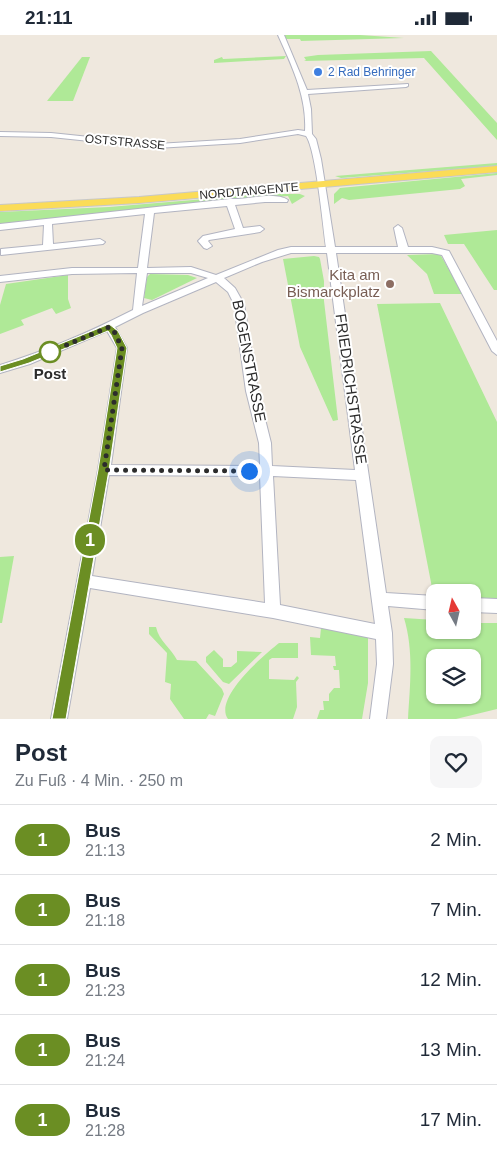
<!DOCTYPE html>
<html lang="de">
<head>
<meta charset="utf-8">
<style>
  body { margin:0; font-family:Arial,sans-serif; background:#f6f6f7; color:#1f2937; height:100vh; display:flex; flex-direction:column; font-size:19px; white-space:nowrap }
  * { box-sizing:border-box; margin:0 }
  p { font-size:16px; color:#747a83 }
  .icon { flex:none; width:28px; height:28px; fill:none; stroke:currentColor; stroke-width:2; stroke-linecap:round; stroke-linejoin:round }
  .map { position:relative; height:684px; overflow:hidden }
  .details { display:flex; flex-direction:column; background:#fff; flex:1 }
  .details>* { flex:none }
  .badge { padding:0 10px; border-radius:16px; font-size:18px; line-height:32px }
  .needle { width:32px; rotate:352deg }
  .controls { position:absolute; left:426px; top:549px; display:grid; gap:10px }
  .controls a { display:grid; place-items:center; width:55px; height:55px; border-radius:10px; background:#fff; box-shadow:0 1px 4px #0004; font-size:25px }
  .you { position:absolute; width:25px; height:25px; margin:-12px; border:4px solid #fff; border-radius:50%; background:#1a73e8; box-shadow:0 0 0 8px #1a73e833 }
  .map>.badge { position:absolute; translate:-50% -50%; box-shadow:0 0 0 2px #fff }
  .round { display:grid; place-items:center; flex:none; width:52px; height:52px; border-radius:10px; background:#f6f6f7 }
  .summary { display:flex; align-items:center; justify-content:space-between; height:85px; padding:0 15px }
  h1 { font-size:24px; font-weight:700; line-height:38px }
  ul { padding:0; list-style:none }
  li { display:flex; align-items:center; gap:15px; height:70px; padding:0 15px; border-top:1px solid #e0e1e3 }
  li div { flex:1 }
  li b { display:block; font-size:19px }
  li em { font-style:normal }
  li .badge { min-width:55px; font-weight:700; text-align:center }
  .status { display:flex; justify-content:space-between; align-items:center; height:35px; padding:0 25px; background:#fff; direction:ltr }
  .status svg { height:14px; fill:currentColor }
  .map>svg:first-child { display:block }
  .green { fill:#afe997; fill-rule:evenodd }
  .lines { fill:none; stroke-linecap:round; stroke-linejoin:round }
  .minor-casing { stroke:#b2b4c1; stroke-width:2 }
  .major-casing { stroke:#c8c8c8; stroke-width:2 }
  .minor { fill:#fff; fill-rule:evenodd }
  .major { fill:#fbdc57; fill-rule:evenodd }
  .line { fill:#6b8e23; stroke:#fff }
  .walk { stroke:#2c2c2c; stroke-width:5; stroke-dasharray:0 9 }
  .shop-dot { fill:#3f7fe0; stroke:#fff; stroke-width:2 }
  .education-dot { fill:#8d6e63; stroke:#fff; stroke-width:2 }
  .stop-dot { fill:#fff; stroke:#6b8e23; stroke-width:2.5 }
  .labels { text-anchor:middle; stroke-width:4; stroke-linejoin:round; paint-order:stroke }
  .far-shop-label { font-size:12px; fill:#366cbe; stroke:#fff; text-anchor:start }
  .far-street-label { font-size:12px; fill:#2c2c2c; stroke:#fff }
  .education-label { font-size:15px; fill:#785e54; stroke:#fff; text-anchor:end }
  .street-label { font-size:15px; fill:#2c2c2c; stroke:#fff }
  .stop-label { font-size:15px; font-weight:bold; fill:#2c2c2c; stroke:#fff }
</style>
</head>
<body>
<div class="status"><b>21:11</b><svg viewBox="0 0 49 12"><path d="M0 12V9h3v3zM5 12V6h3v6zM10 12V3h3v9zM15 12V0h3v12zM26 1h20v11H26zM47 4h2v5h-2z"/></svg></div>
<div class="map">
<svg width="497" height="684" viewBox="0 0 497 684">
  <rect width="100%" height="100%" fill="#efe8de"/>
  <g class="green">
    <polygon points="284,0 360,0 404,3 301,6 300,4 286,4"/>
    <polygon points="431,16 497,88 497,105 424,23 304,26 306,25 304,22 318,20"/>
    <polygon points="286,21 284,24 214,28 214,25 222,22 223,24"/>
    <polygon points="82,22 90,22 73,66 47,66"/>
    <polygon points="497,128 497,131 341,143 335,141"/>
    <polygon points="497,138 497,140 461,144 465,151 460,154 349,165 342,163 334,169 334,159 340,153"/>
    <polygon points="266,159 300,159 305,161 292,169 288,161 19,189 0,188 0,177 109,172"/>
    <polygon points="497,195 497,255 494,255 464,209 448,209 444,200"/>
    <polygon points="440,219 463,259 434,259 427,239 407,220"/>
    <polygon points="314,221 319,222 320,224 324,246 324,266 338,385 333,386 300,312 283,224"/>
    <polygon points="150,239 188,240 197,243 152,265 144,263 147,242"/>
    <polygon points="68,240 68,264 71,273 56,279 52,273 21,285 24,290 0,299 0,270 6,249"/>
    <polygon points="440,268 497,387 497,568 473,568 472,558 435,558 435,568 377,269"/>
    <polygon points="14,521 2,588 0,588 0,522"/>
    <path d="M404,583l31,2v10h37l1,-7h24v86l-41,10h-48c2,-33 6,-68 -4,-101zM435,622h37v38h-37z"/>
    <path d="M149,592h7c3,14 15,21 21,33l19,1 26,28 2,5 -9,22 -6,-2 -3,5h-22l-14,-20 1,-15 -6,-2 2,-29 -18,-19z"/>
    <polygon points="321,593 368,600 368,648 362,684 317,684 320,675 324,675 323,666 329,666 329,659 334,653 340,653 339,635 334,635 333,631 336,631 335,621 311,620 310,602 320,603"/>
    <path d="M279,608h19v15h-26l-3,2v19l25,1 3,-4 2,2 -3,4 1,25 -4,12h-65c-15,-21 36,-64 51,-76z"/>
    <polygon points="214,615 223,624 223,632 231,632 237,627 237,616 262,617 229,649 223,647 206,627 206,622"/>
  </g>
  <g class="lines">
    <defs>
      <g id="minor">
        <path d="M278,0h6l23,55 101,-6v2l-2,1 -98,7 3,15 1,25 4,5 5,20 14,88h63l-4,-19 4,-3 4,3 6,19h24l17,4 48,90v14l-5,-4 -50,-96 -10,-2h-96l50,340 49,3v14l-47,-4 4,27 1,31 -7,55h-16l7,-55 -1,-25 -103,-21 -183,-30 -23,131h-16l47,-249 19,-122 -10,-17 -77,33 -30,9v-8c46,-14 90,-33 133,-55l4,-37 -65,1 -72,8v-6l72,-8h66l7,-54 -93,10 1,20 47,-5 5,3 -2,2 -102,11v-6l42,-4 1,-20 -44,5v-6l230,-25c16,1 45,-8 58,1l-1,2h-22l-30,3 8,23 17,-2 4,3 -4,3 -51,8 -1,1 4,5 -5,3 -3,-1 -6,-7 5,-5 32,-7 -8,-23 -73,7 -7,55 44,-1 25,8 62,-25 13,-3h35c-3,-20 -10,-98 -20,-111l-8,-2 -58,9 -83,5 -106,-11 -51,-1v-4l51,1 106,11 83,-5 58,-9 7,1c2,-34 -13,-65 -27,-96zM291,218h36l28,217 -83,-4 -1,-23 -13,-52 -14,-87 -9,-16 -11,-10 38,-16zM147,238h44l17,5 -66,28zM216,247l12,10 6,12 12,87 13,52 1,23 -149,-1 16,-117 -12,-21 28,-14zM109,440l151,1 5,127 -173,-27zM273,441l83,4 19,144 -95,-19z"/>
        <polygon points="472,563 497,564 497,578 472,577"/>
      </g>
      <polygon id="major" points="497,131 497,137 139,168 0,176 0,170 139,162"/>
    </defs>
    <use href="#minor" class="minor-casing"/>
    <use href="#major" class="major-casing"/>
    <use href="#minor" class="minor"/>
    <use href="#major" class="major"/>
  </g>
  <polygon class="line" points="109,289 118,296 127,313 109,435 66,684 52,684 98,435 117,313 111,300 108,296 29,328 0,337 0,331 23,324"/>
  <g class="lines">
    <polyline class="walk" points="50,317 109,292 115,298 122,313 104,435 249,436"/>
  </g>
  <circle class="shop-dot" cx="318" cy="37" r="5"/>
  <circle class="education-dot" cx="390" cy="249" r="5"/>
  <circle class="stop-dot" cx="50" cy="317" r="10"/>
  <g class="labels">
    <g class="far-shop-label">
      <text x="328" y="41">2 Rad Behringer</text>
    </g>
    <g class="far-street-label">
      <text transform="translate(125 107) rotate(5)" y="4">OSTSTRASSE</text>
      <text transform="translate(249 156) rotate(-5)" y="4">NORDTANGENTE</text>
    </g>
    <g class="education-label">
      <text x="380" y="245">Kita am<tspan x="380" dy="17">Bismarckplatz</tspan></text>
    </g>
    <g class="street-label">
      <text transform="translate(249 326) rotate(79)" y="5">BOGENSTRASSE</text>
      <text transform="translate(351 354) rotate(82)" y="5">FRIEDRICHSTRASSE</text>
    </g>
    <g class="stop-label">
      <text x="50" y="344">Post</text>
    </g>
  </g>
</svg>
<div class="controls">
<a><svg class="needle" viewBox="-14 -14 28 28"><path d="M0-13l5 13h-10z" fill="#e53935"/><path d="M0 13l5-13h-10z" fill="#747a83"/></svg></a>
<a><svg class="icon" aria-label="layers" viewBox="0 0 24 24"><path d="M12 4l9 5-9 5-9-5zM3 14l9 5 9-5"/></svg></a>
</div>
<div class="you" style="left:249px;top:436px"></div>
<b class="badge" style="left:90px;top:505px;background:#6b8e23;color:#fff">1</b>
</div>
<section class="details">
<div class="summary"><div><h1>Post</h1><p>Zu Fuß · 4 Min. · 250 m</p></div><a class="round"><svg class="icon" aria-label="heart" viewBox="0 0 24 24"><path d="M12 20l-8-8c-3-5 5-10 8-4 3-6 11-1 8 4z"/></svg></a></div>
<ul>
<li><span class="badge" style="background:#6b8e23;color:#fff">1</span><div><b>Bus</b><p>21:13</p></div><em>2 Min.</em></li>
<li><span class="badge" style="background:#6b8e23;color:#fff">1</span><div><b>Bus</b><p>21:18</p></div><em>7 Min.</em></li>
<li><span class="badge" style="background:#6b8e23;color:#fff">1</span><div><b>Bus</b><p>21:23</p></div><em>12 Min.</em></li>
<li><span class="badge" style="background:#6b8e23;color:#fff">1</span><div><b>Bus</b><p>21:24</p></div><em>13 Min.</em></li>
<li><span class="badge" style="background:#6b8e23;color:#fff">1</span><div><b>Bus</b><p>21:28</p></div><em>17 Min.</em></li>
</ul>
</section>
</body>
</html>
